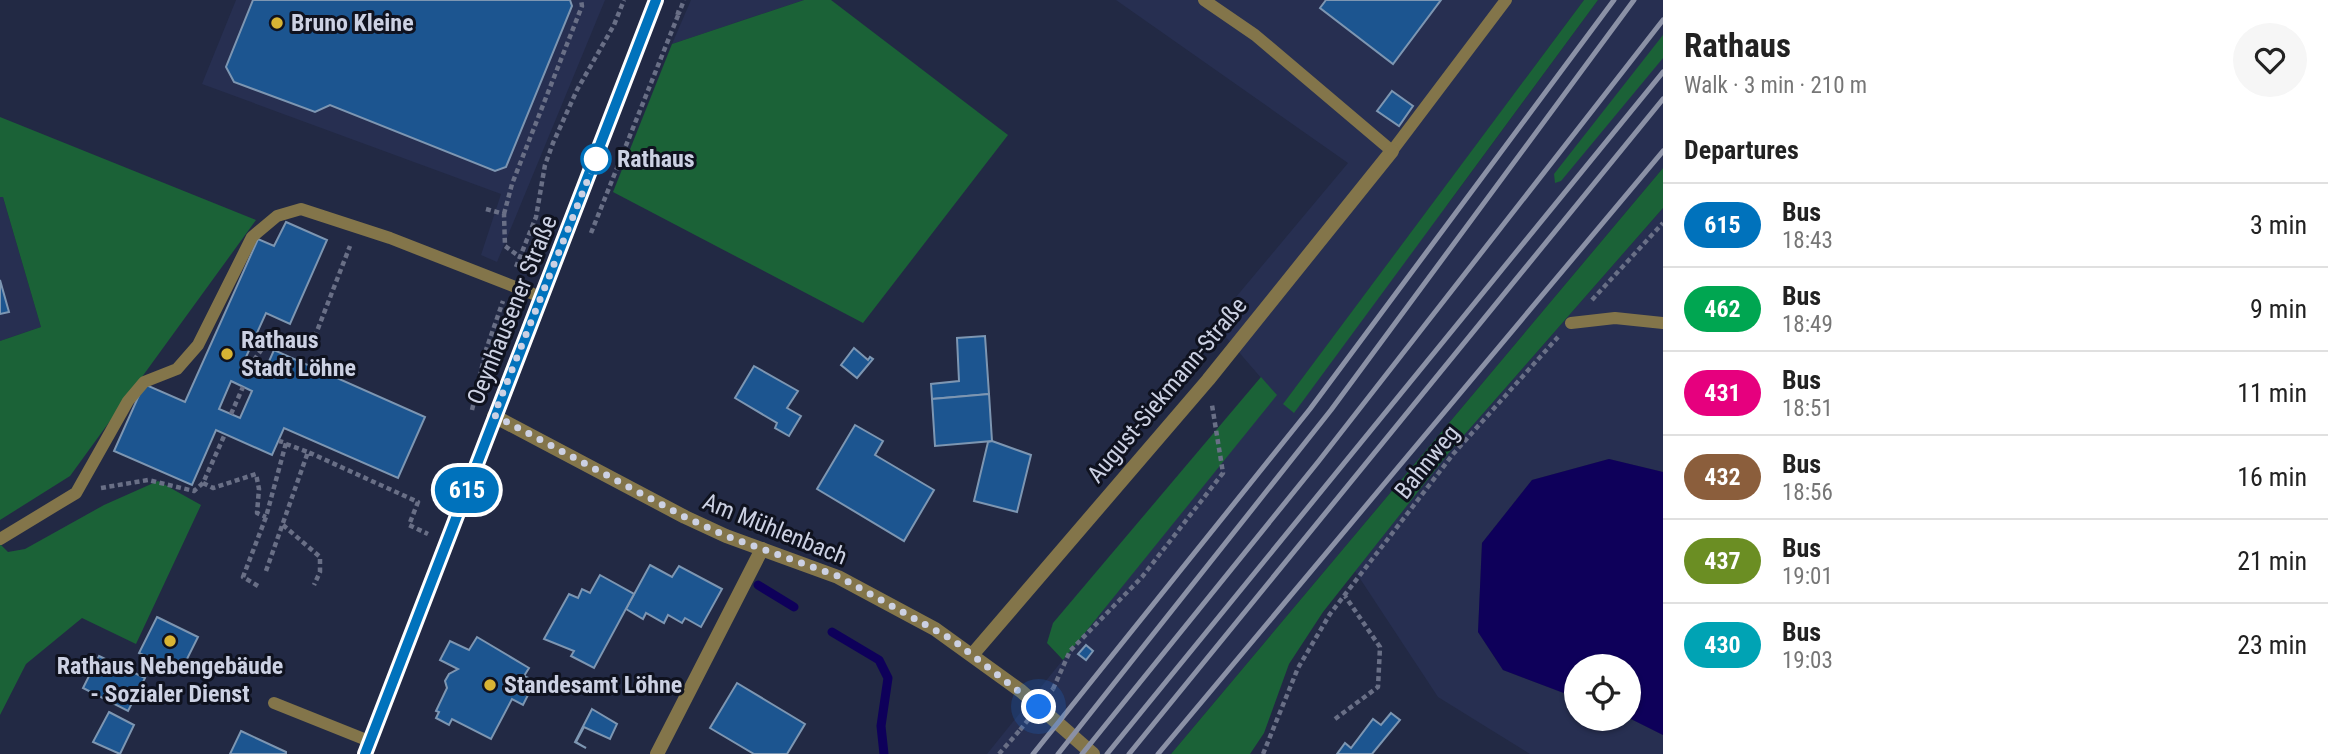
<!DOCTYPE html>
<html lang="en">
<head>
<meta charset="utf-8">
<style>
  body { margin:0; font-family:"Roboto Condensed",sans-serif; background:#f6f6f6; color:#222; height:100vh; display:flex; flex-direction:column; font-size:26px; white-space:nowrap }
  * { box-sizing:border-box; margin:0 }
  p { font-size:23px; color:#767676 }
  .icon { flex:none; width:38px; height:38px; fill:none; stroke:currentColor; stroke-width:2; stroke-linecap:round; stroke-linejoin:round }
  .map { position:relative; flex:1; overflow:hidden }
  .sheet { display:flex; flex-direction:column; background:#fff; width:665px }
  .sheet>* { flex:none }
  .badge { padding:0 14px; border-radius:23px; font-size:24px; line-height:46px }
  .fabs { position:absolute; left:1564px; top:654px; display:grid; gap:14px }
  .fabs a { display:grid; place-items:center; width:77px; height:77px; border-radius:50%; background:#fff; box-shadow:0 2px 5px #0004; font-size:35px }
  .you { position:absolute; width:35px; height:35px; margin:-18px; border:5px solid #fff; border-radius:50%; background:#1a73e8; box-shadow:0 0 0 10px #1a73e833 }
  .map>.badge { position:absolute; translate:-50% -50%; box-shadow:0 0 0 4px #fff }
  h2 { padding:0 21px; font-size:26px; line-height:63px }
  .round { display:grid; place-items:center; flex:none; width:74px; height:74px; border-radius:37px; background:#f6f6f6 }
  .headline { display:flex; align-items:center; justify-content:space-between; height:119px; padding:0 21px }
  h1 { font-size:33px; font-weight:700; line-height:52px }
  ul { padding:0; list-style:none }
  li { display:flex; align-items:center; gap:21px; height:84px; padding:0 21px; border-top:2px solid #e0e0e0 }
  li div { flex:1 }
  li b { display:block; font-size:26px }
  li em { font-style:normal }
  li .badge { min-width:77px; font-weight:700; text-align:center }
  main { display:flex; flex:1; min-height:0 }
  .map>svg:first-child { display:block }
  .built { fill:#272f51 }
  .green { fill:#1b6237 }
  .water { fill:#0e005a }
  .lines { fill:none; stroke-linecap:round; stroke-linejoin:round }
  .stream { stroke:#0e005a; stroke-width:9 }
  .building { fill:#1c5590; stroke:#7d96b2; stroke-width:2; fill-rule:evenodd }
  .path { stroke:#696f86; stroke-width:4.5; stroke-dasharray:5 3.5; stroke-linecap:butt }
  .service { stroke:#83754a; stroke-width:12 }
  .minor { stroke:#83754a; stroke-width:14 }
  .secondary { stroke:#b69f58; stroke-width:14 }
  .rail { stroke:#8b91a6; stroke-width:5 }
  .path-bridge { stroke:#696f86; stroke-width:4.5; stroke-dasharray:5 3.5; stroke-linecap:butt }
  .line-casing { stroke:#fff; stroke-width:16 }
  .line { stroke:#0072bc; stroke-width:10 }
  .walk { stroke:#ccd1e3; stroke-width:7; stroke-dasharray:0 12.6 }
  .poi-dot { fill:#d8b434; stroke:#0f121f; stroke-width:2.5 }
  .stop-dot { fill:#fff; stroke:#0072bc; stroke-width:3.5 }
  .labels { text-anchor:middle; stroke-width:6; stroke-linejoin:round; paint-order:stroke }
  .poi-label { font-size:24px; font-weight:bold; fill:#ccd1e3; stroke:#0f121f; text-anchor:start }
  .stop-label { font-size:24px; font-weight:bold; fill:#ccd1e3; stroke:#0f121f; text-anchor:start }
  .street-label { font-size:24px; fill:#ccd1e3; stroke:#0f121f }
</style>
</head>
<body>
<main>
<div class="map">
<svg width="1663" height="754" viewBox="0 0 1663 754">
  <rect width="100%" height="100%" fill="#222944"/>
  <g class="built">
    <polygon points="236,0 605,0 497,262 481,255 501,194 202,84"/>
    <polygon points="691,0 804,0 672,44"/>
    <polygon points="1116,0 1584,0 1284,403 1448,204 1598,0 1663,0 1663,168 1171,754 987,754 1276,395 1218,328 1231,303 1348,163"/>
    <polygon points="0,197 3,197 41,327 0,341"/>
    <polygon points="1663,208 1663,472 1609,459 1532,480 1482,543 1478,632 1503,670 1577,698 1577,719 1629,718 1663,735 1663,754 1530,754 1438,697 1355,571 1451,450"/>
  </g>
  <g class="green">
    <polygon points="804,0 831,0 1008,135 863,323 613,192 672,44"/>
    <polygon points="1584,0 1598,0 1294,413 1283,404"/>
    <polygon points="1663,35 1663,58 1561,181 1555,183 1554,174"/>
    <polygon points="0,117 256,220 70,476 0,520 0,341 41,327 3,197 0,197"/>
    <polygon points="1663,168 1663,208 1451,450 1323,612 1289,664 1264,733 1250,754 1171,754"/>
    <polygon points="1261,377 1277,395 1063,660 1047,643 1053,623"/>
    <polygon points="158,481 201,505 136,644 82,618 26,664 0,715 0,544 8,552 25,549 104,505"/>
  </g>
  <polygon class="water" points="1609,459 1663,472 1663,735 1629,718 1629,667 1577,667 1577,698 1503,670 1478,632 1482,543 1532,480"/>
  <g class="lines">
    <g class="stream">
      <polyline points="758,585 794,607"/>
      <polyline points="832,632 879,660 888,678 881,726 884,754"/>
    </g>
  </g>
  <g class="building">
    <polygon points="253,0 570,0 572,6 506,167 495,171 330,105 315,112 234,82 226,67"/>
    <polygon points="1326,0 1441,0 1393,64 1320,8"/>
    <polygon points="1392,91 1413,106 1399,126 1377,111"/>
    <path d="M286,222l41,18 -37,84 -24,-11 -20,44 21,9 7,-16 151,67 -27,61 -114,-50 -12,27 -56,-25 -24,55 -78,-34 30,-67 41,18 73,-163 16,7zM231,381l21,10 -12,27 -21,-9z"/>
    <polygon points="0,280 9,312 0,314"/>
    <polygon points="985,336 989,394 932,399 931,384 959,381 957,338"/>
    <polygon points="854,348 868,360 870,357 873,359 857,378 841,365"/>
    <polygon points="754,366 798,391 787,408 801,416 789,436 775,428 777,423 735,398"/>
    <polygon points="989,394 992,441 935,446 932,399"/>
    <polygon points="855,425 883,441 875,455 934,490 904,541 817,489"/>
    <polygon points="992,441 1031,455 1017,512 974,501 988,442"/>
    <polygon points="650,565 672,577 679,566 722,589 701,627 685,618 682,623 668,615 664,623 646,613 643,619 626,609"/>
    <polygon points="600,575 634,594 594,668 571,656 574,651 544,639 569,594 578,598 582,589 590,593"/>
    <polygon points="157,617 198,637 180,673 139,653"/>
    <polygon points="477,637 529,668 524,676 535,681 523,705 512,699 491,739 452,719 449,725 436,718 439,712 436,711 447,688 445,681 449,674 458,669 440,660 450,641 469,650"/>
    <polygon points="1086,645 1093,651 1086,660 1078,654"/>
    <polygon points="99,656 145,678 128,711 83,688"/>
    <polygon points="737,683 805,724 787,754 754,754 710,728"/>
    <polygon points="592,709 617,724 610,739 584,727 576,742 586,748 575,742"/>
    <polygon points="109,712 134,725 120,754 93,742"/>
    <polygon points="1391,713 1400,720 1372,754 1337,754 1345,743 1351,748 1373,719 1381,725"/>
    <polygon points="241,731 286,752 286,754 230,754"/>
  </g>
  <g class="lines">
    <g class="path">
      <polyline points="676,12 679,13 684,0"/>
      <polyline points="486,209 504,214 505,246 520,257"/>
      <polyline points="504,214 512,184 582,6 581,0"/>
      <polyline points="591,233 679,13"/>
      <polyline points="516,267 536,217 545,165 553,143 577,90 614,25 624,0"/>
      <polyline points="1592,300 1663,223"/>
      <polyline points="254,360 269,339 312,344 350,246"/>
      <polyline points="472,410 486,350 503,301"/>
      <polyline points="231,414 243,387"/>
      <polyline points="286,444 308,452"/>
      <polyline points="203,483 213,488 256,474 259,489 257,513 266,517"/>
      <polyline points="101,488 148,480 194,491 203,483 225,434"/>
      <polyline points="283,525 320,557 320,572 314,585"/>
      <polyline points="266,571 308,452 418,502 409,525 428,534"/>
      <polyline points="258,586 243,577 266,517 286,443 279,441"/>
      <polyline points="1053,689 1070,651 1142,577 1223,473 1212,405"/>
      <polyline points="1335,719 1378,687 1380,647 1345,596"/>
      <polyline points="999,754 1020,730"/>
      <polyline points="1263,754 1298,668 1330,614 1454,453 1558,337"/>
    </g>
    <g class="service">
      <polyline points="1204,0 1255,35 1392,151 1506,0"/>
      <polyline points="1571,323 1615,318 1663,323"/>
      <polyline points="0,539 76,493 128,401 144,382 177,369 198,345 252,237 277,216 301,209 390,238 541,297"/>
      <polyline points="274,703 369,741"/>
    </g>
    <g class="minor">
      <polyline points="494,416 685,517 726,536 838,577 935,629 1021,691 1093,754"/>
      <polyline points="972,655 1208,380 1392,151"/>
      <polyline points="657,754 762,549"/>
    </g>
    <polyline class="secondary" points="365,754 656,0"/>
    <g class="rail">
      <polyline points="1033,754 1310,409 1614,0"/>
      <polyline points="1058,754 1331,410 1634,0"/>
      <polyline points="1082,754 1318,462 1663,20"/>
      <polyline points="1107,754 1663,72"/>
      <polyline points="1129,754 1663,99"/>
      <polyline points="1158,754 1663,151"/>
    </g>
    <polyline class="path-bridge" points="1020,730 1053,689"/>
  </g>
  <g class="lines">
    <defs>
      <polyline id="line" points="365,754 656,0"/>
    </defs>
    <use href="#line" class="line-casing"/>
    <use href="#line" class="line"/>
    <polyline class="walk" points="596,159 494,415 685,517 726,536 838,576 953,640 1039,707"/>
  </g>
  <g class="poi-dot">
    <circle cx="277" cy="23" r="7"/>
    <circle cx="227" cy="354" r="7"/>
    <circle cx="170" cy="641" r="7"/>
    <circle cx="490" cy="685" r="7"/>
  </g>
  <circle class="stop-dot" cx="596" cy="159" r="14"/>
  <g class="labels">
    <g class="poi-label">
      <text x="291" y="31">Bruno Kleine</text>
      <text x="241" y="348">Rathaus<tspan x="241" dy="28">Stadt Löhne</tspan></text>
      <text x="170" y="674" text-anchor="middle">Rathaus Nebengebäude<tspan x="170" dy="28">- Sozialer Dienst</tspan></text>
      <text x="504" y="693">Standesamt Löhne</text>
    </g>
    <g class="stop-label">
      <text x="617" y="167">Rathaus</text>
    </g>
    <g class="street-label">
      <text transform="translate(512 310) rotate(-68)" y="8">Oeynhausener Straße</text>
      <text transform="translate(1167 390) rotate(-50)" y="8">August-Siekmann-Straße</text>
      <text transform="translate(1427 462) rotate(-51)" y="8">Bahnweg</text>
      <text transform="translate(775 529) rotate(22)" y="8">Am Mühlenbach</text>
    </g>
  </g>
</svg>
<div class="fabs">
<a><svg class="icon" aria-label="locate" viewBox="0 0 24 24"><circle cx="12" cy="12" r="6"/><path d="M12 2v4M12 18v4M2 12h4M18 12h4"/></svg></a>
</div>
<div class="you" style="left:1039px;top:707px"></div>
<b class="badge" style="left:467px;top:490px;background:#0072bc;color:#fff">615</b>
</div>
<section class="sheet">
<div class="headline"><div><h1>Rathaus</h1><p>Walk · 3 min · 210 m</p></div><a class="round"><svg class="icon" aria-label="heart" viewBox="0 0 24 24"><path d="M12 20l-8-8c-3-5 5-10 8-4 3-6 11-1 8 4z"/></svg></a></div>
<h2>Departures</h2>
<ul>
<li><span class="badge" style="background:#0072bc;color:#fff">615</span><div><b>Bus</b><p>18:43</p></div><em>3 min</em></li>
<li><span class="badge" style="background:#00a651;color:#fff">462</span><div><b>Bus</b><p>18:49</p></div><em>9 min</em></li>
<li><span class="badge" style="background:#e6007e;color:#fff">431</span><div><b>Bus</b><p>18:51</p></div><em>11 min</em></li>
<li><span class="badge" style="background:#8b5e3c;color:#fff">432</span><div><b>Bus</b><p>18:56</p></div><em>16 min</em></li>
<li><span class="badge" style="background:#6b8e23;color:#fff">437</span><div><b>Bus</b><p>19:01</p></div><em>21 min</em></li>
<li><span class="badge" style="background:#00a3b4;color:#fff">430</span><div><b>Bus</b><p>19:03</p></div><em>23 min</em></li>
</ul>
</section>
</main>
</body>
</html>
